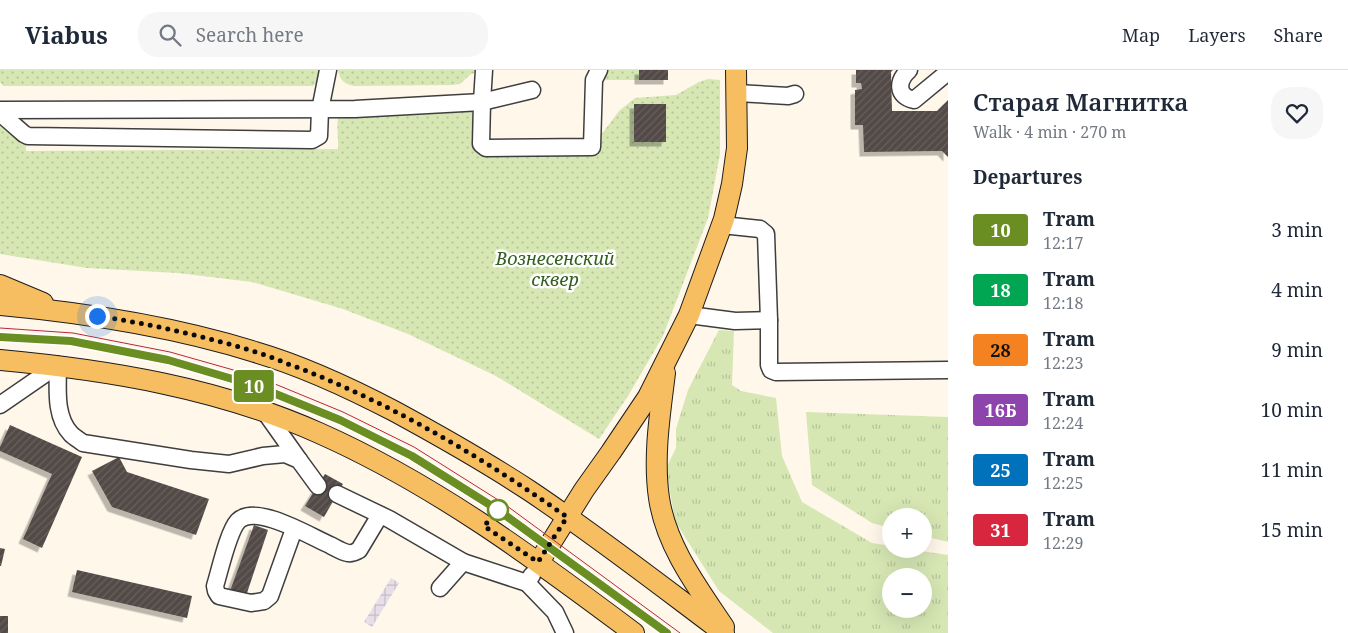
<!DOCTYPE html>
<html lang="en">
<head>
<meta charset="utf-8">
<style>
  body { margin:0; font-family:"Noto Serif",serif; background:#f6f6f7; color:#1f2937; height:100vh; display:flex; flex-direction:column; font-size:19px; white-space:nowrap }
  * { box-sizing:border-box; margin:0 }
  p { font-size:16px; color:#747a83 }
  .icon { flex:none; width:28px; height:28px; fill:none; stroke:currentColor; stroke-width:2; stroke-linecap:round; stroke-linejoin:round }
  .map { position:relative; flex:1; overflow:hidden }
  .panel { display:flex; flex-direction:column; background:#fff; width:400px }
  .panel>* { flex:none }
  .badge { padding:0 10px; border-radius:4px; font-size:18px; line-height:32px }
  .buttons { position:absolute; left:882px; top:438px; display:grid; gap:10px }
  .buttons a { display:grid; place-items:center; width:50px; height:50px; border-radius:50%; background:#fff; box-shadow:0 5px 20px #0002; font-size:25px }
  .you { position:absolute; width:25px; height:25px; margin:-12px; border:4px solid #fff; border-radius:50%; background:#1a73e8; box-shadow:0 0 0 8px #1a73e833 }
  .map>.badge { position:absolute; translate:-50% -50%; box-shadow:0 0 0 2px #fff }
  h2 { padding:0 25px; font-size:19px; line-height:45px }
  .round { display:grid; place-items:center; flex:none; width:52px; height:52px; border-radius:20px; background:#f6f6f7 }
  .overview { display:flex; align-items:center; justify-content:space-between; height:85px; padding:0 25px }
  h1 { font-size:24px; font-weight:600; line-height:38px }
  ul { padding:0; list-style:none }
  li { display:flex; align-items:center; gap:15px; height:60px; padding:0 25px }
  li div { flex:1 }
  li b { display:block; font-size:19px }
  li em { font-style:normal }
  li .badge { min-width:55px; font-weight:700; text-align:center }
  header { display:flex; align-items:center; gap:30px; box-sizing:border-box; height:70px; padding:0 25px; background:#fff; border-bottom:1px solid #e0e1e3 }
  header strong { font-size:24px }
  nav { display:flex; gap:28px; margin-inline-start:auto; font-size:18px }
  .search { width:350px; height:45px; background:#f6f6f7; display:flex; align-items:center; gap:12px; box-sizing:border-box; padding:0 18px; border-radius:20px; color:#747a83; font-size:19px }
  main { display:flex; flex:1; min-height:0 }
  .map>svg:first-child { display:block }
  .industrial { fill:url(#industrial-grid) }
  .grass { fill:url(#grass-tufts); fill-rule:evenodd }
  .park { fill:url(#park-dots) }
  .building { fill:url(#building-hatch); filter:url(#shadow) }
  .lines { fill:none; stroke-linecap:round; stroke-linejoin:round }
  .minor-casing { stroke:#3e3e3e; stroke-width:19 }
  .major-casing { stroke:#1c1c1c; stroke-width:22 }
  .minor { stroke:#fff; stroke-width:16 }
  .major { stroke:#f6bd61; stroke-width:20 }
  .tram { stroke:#b72641; stroke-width:1 }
  .line-casing { stroke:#fff; stroke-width:11 }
  .line { stroke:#6b8e23; stroke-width:8 }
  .walk { stroke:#0b0b0b; stroke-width:5; stroke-dasharray:0 9 }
  .stop-dot { fill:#fff; stroke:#6b8e23; stroke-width:2.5 }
  .labels { text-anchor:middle; stroke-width:5; stroke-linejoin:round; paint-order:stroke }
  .park-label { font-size:18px; font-style:italic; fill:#34601d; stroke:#fff }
</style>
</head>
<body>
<header>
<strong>Viabus</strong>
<div class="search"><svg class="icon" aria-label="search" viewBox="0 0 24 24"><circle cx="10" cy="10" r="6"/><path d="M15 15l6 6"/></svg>Search here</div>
<nav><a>Map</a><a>Layers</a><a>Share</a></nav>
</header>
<main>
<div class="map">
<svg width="948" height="563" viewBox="0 0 948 563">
  <defs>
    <pattern id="industrial-grid" width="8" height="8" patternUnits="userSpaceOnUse" patternTransform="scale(1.25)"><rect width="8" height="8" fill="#e7deea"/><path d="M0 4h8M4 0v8" fill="none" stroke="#c5bdc7"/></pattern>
    <pattern id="grass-tufts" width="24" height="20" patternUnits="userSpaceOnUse" patternTransform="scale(1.25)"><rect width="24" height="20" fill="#d6e7b4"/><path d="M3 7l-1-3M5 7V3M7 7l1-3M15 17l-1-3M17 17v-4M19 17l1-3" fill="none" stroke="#b6c599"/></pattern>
    <pattern id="park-dots" width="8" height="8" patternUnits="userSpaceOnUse" patternTransform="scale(1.25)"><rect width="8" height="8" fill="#d6e7b4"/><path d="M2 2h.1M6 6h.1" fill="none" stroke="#b6c599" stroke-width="1.8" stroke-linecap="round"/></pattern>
    <pattern id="building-hatch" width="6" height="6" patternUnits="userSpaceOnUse" patternTransform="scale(1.25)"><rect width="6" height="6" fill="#534a47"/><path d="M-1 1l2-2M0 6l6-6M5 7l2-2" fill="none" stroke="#67605d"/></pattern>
    <filter id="shadow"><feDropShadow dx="-4.5" dy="4.5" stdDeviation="0" flood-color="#0004"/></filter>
  </defs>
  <rect width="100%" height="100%" fill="#fff7e9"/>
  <polygon class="industrial" points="391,508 399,513 372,557 364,552"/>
  <g class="grass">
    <path d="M719,260l15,1 -2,54 9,6 35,7 6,58 20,46 70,41 19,3v3h15l42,6v78h-175l-54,-42 -44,-70 -9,-53 10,-20v-19l12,-39zM891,506h33v33h-33z"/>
    <polygon points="806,342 948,347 948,472 924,466 924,446 891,446 891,458 872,453 812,415"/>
  </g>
  <g class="park">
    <polygon points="0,0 321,0 319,11 313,16 3,16 0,12"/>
    <path d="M338,0h146l-13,4 -11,10 -8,1 -98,1c-10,-2 -14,-6 -16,-16z"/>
    <polygon points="599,0 639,0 639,10 594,10"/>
    <path d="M708,9l12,1v74l-12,64 -45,118 -35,60 -29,43 -103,-63 -88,-42 -65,-25 -91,-27 -74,-9 -91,-5 -87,-14v-154l23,22 2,5 1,24 312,-2c1,-19 -7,-42 17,-49h101l10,3 6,9v15l11,20h109l27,-36 16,-13 41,-3 23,-13z"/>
  </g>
  <g class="building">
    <rect x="639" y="0" width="29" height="10"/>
    <polygon points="856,0 893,0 891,2 892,41 937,41 948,30 948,87 942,81 864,82 863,55 855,55 855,20 862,19 861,13 856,13"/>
    <rect x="634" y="34" width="32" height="38"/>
    <polygon points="10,355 82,387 42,478 23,469 52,404 0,381 0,377"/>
    <polygon points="119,387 127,402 209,429 196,465 112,437 92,401"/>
    <polygon points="325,404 343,414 324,447 305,436"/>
    <polygon points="254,455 268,460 246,526 230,521"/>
    <polygon points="0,478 5,479 1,496 0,496"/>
    <polygon points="77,500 192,526 187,548 72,522"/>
    <rect x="0" y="546" width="8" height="17"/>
  </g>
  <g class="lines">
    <defs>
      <g id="minor">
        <polyline points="484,0 482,32 481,74 486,78 592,77 594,10 599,0"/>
        <path d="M909,0c-12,11 -13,26 5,30l34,-28"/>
        <polyline points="737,23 788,26 795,24"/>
        <polyline points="0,40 355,39 482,32 532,20"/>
        <polyline points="0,43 24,64 28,66 312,70 319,66 320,40 328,0"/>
        <polyline points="722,155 760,159 766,164 769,250 769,295 771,300 776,302 948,300"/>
        <polyline points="689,245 735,251 769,250"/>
        <path d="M58,295c0,22 -4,51 13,69 3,3 8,6 12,9l108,17 38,4 34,-8 22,-2 14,6 19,26"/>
        <polyline points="0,335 58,295"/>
        <polyline points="265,342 299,390"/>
        <polyline points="337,424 389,449 463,492"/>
        <path d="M294,459l-24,67 -6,5 -13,2 -32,-7 -3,-5 -1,-5c5,-16 13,-54 23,-65 18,-18 73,16 92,24 6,3 12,7 18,8 4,1 7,-1 11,-3l21,-35"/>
        <polyline points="532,505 527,513 555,542 565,563"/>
        <polyline points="440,518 463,492 527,513"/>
      </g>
      <g id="major">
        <polyline points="0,215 43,233"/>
        <path d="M0,235c87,8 172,21 255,47 48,14 95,36 139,59 46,25 92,51 136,80 67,45 130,94 194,142"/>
        <path d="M0,290c109,10 218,28 319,73 115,51 215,125 315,200"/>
        <path d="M665,303c-5,41 -12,84 -6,125 7,48 39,90 65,129"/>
        <polyline points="539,492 584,420 611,382 648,327 689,245 724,149 732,114 737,78 736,0"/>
      </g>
    </defs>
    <use href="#minor" class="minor-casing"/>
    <use href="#major" class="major-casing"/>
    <use href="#minor" class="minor"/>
    <use href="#major" class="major"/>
    <g class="tram">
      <polyline points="0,258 73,263 170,282 258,307 343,342 414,377 503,433 680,563"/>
      <polyline points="0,267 71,271 168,290 256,316 340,350 411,386 498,440 588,504"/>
      <polyline points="646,548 667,563"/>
    </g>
  </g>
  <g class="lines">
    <defs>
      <polyline id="line" points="0,267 71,271 168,290 256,316 340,350 412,386 498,440 667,563"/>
    </defs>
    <use href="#line" class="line-casing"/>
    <use href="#line" class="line"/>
    <path class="walk" d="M97,246c53,8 107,20 159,36 14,4 28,11 43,16 95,37 184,90 268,149l-29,45 -54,-36 14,-16"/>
  </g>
  <circle class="stop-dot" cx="498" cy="440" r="10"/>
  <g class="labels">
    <g class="park-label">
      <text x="555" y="195">Вознесенский<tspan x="555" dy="21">cквер</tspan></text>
    </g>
  </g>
</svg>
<div class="buttons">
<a>+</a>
<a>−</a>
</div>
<div class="you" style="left:97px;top:246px"></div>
<b class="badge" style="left:254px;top:316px;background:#6b8e23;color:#fff">10</b>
</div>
<section class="panel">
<div class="overview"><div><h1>Старая Магнитка</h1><p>Walk · 4 min · 270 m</p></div><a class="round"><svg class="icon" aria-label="heart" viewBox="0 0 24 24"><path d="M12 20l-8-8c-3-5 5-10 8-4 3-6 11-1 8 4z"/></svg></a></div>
<h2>Departures</h2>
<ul>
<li><span class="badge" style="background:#6b8e23;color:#fff">10</span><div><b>Tram</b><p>12:17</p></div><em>3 min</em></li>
<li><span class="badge" style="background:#00a651;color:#fff">18</span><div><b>Tram</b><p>12:18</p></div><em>4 min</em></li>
<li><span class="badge" style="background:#f58220;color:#111">28</span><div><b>Tram</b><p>12:23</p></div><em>9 min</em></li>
<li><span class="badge" style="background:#8e44ad;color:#fff">16Б</span><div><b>Tram</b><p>12:24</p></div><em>10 min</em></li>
<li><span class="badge" style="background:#0072bc;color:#fff">25</span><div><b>Tram</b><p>12:25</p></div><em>11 min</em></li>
<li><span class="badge" style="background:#d7263d;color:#fff">31</span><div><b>Tram</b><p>12:29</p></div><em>15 min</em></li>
</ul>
</section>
</main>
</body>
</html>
